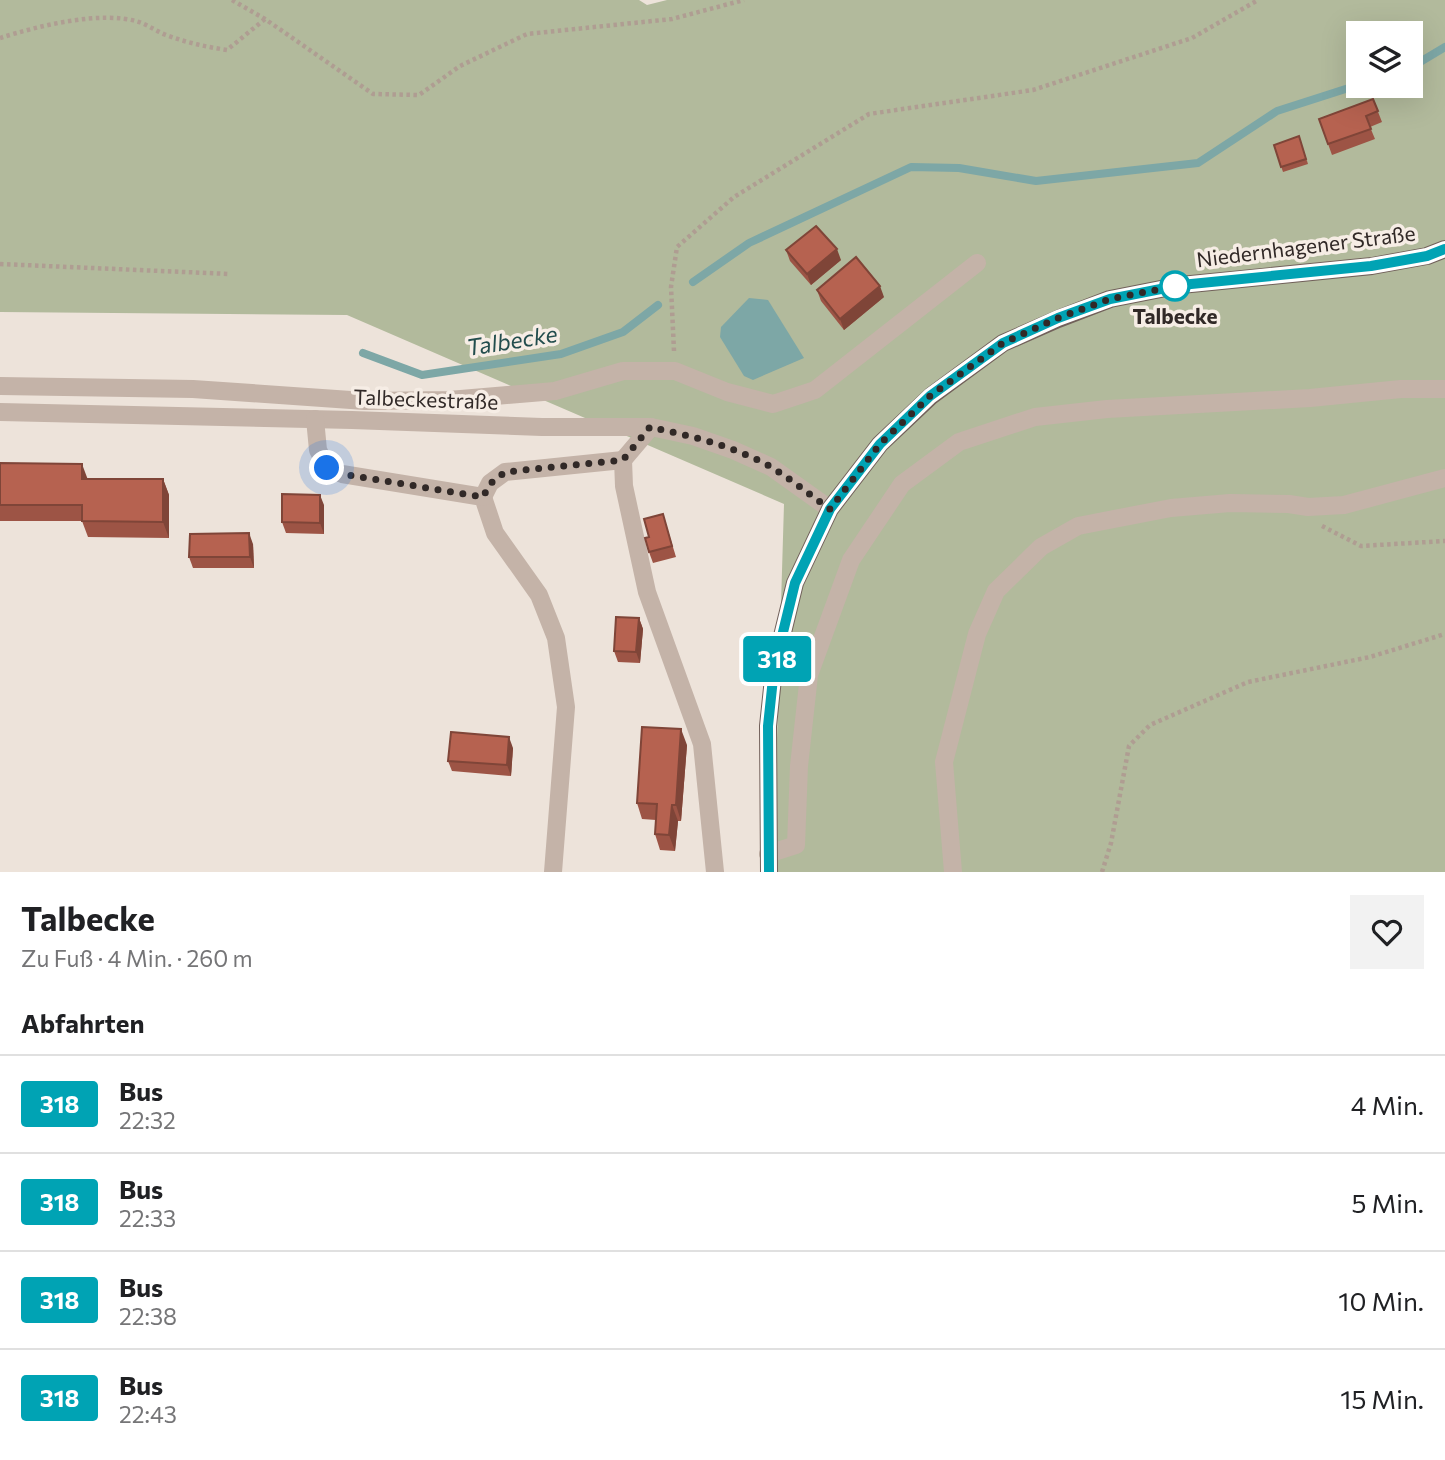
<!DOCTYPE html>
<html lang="de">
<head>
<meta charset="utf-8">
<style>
  body { margin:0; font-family:Commissioner,sans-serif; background:#f2f2f2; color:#202124; height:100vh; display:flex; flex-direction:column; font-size:26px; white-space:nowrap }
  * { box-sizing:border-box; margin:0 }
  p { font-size:23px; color:#757577 }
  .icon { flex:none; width:38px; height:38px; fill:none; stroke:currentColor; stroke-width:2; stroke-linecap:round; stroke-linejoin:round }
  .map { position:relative; height:872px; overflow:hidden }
  .drawer { display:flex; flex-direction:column; background:#fff; flex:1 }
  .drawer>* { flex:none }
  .badge { padding:0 14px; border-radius:5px; font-size:24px; line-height:46px }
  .tools { position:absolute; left:1346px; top:21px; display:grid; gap:14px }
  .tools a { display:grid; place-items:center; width:77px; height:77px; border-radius:0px; background:#fff; box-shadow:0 7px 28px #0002; font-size:35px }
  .you { position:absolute; width:35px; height:35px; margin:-18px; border:5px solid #fff; border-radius:50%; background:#1a73e8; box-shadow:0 0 0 10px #1a73e833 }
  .map>.badge { position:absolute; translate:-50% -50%; box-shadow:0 0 0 4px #fff }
  h2 { padding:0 21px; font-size:26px; line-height:63px }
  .round { display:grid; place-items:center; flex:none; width:74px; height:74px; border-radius:0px; background:#f2f2f2 }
  .headline { display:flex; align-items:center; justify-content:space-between; height:119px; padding:0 21px }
  h1 { font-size:33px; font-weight:700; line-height:52px }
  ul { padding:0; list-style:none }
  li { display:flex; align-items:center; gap:21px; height:98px; padding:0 21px; border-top:2px solid #e0e0e0 }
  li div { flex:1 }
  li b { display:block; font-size:26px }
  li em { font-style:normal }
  li .badge { min-width:77px; font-weight:700; text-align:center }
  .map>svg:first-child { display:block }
  .green { fill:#b2ba9c; fill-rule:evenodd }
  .water { fill:#7da7a6 }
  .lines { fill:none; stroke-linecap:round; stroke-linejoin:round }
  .stream { stroke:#7da7a6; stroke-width:8 }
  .path { stroke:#af9d92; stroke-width:4.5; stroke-dasharray:3.5 3.5; stroke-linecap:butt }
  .minor { stroke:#c4b3a8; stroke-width:18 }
  .major { stroke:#71605a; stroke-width:18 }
  .wall { fill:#9d5445 }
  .shaded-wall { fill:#7f4538 }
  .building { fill:#b66250; stroke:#7f4538; stroke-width:2 }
  .line-casing { stroke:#fff; stroke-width:16 }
  .line { stroke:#00a3b4; stroke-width:10 }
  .walk { stroke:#312927; stroke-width:7; stroke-dasharray:0 12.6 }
  .stop-dot { fill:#fff; stroke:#00a3b4; stroke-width:3.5 }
  .labels { text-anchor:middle; stroke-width:7; stroke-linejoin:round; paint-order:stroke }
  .street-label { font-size:21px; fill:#312927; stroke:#f6ede5 }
  .stop-label { font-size:21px; font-weight:bold; fill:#312927; stroke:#f6ede5 }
  .water-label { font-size:23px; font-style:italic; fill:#224d4d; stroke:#f6ede5 }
</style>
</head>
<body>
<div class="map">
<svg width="1445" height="872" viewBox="0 0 1445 872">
  <rect width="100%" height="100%" fill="#ede3da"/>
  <path class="green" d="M0,0h639l8,5 20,-5h778v872h-672l11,-368 -437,-189 -347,-3zM1358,33h52v53h-52z"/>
  <polygon class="water" points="749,298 768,300 804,358 753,380 744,376 720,337 721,327"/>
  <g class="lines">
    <g class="stream">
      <polyline points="1410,68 1445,47"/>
      <polyline points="693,282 749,243 911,167 959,168 1036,181 1198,163 1277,111 1358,85"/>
      <polyline points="363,353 422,375 561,354 623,332 658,305"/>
    </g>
    <g class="path">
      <polyline points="232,0 265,19 373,94 419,95 460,66 527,34 672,19 744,0"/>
      <path d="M0,38c38,-12 101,-28 139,-16 11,4 20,11 30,14 19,7 38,11 58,14l38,-31"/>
      <polyline points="0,264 230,274"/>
      <polyline points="674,351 671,287 677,247 734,197 869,114 1033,90 1192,38 1258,0"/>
      <polyline points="1322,526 1361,546 1445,541"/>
      <polyline points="1102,872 1111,843 1129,746 1150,725 1248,682 1370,657 1445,634"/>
    </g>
    <g class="minor">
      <polyline points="0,386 193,389 365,401 449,400 555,391 623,371 675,371 727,392 773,404 815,390 977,263"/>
      <polyline points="0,412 352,420 542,427 651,427 693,436 733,450 771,467 830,509"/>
      <polyline points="315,419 318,450 327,468 342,474 483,497 495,533 539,595 556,638 566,707 553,872"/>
      <polyline points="623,460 651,427"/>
      <polyline points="483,497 490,483 505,472 623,460 624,486 647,592 702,744 715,872"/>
      <polyline points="768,854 796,845 799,766 809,675 851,560 902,484 959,442 1035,417 1107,409 1310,398 1401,389 1445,389"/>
      <polyline points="953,872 944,762 977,634 996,591 1041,547 1078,526 1171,508 1230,503 1289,504 1308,507 1344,505 1445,478"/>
    </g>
    <polyline class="major" points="769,872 768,726 774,669 795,583 830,509 880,444 931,396 1003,343 1058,319 1110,299 1181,285 1372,266 1427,256 1445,249"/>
  </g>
  <g class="wall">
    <polygon points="1373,99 1382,122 1370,127 1375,139 1332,155 1319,119"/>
    <polygon points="1299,136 1308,164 1283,172 1274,145"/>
    <polygon points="786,250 841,260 811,285 790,261"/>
    <polygon points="817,290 884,297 844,330 821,301"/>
    <polygon points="0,463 87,479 163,479 169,495 169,538 88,537 82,521 0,521"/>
    <polygon points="324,505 324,534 286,533 282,522"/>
    <polygon points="663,514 676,557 653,563 649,552 649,537"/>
    <polygon points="253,544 254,568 193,568 189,557"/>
    <polygon points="639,618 643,629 640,663 618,662 614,651"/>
    <polygon points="687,745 681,821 678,821 675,851 660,850 655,834 656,820 642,819 637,803"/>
    <polygon points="513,748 511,776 452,771 448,761"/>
  </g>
  <g class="shaded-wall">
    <polygon points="837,249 841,260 811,285 807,274"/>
    <polygon points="880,286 884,297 844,330 840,319"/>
    <polygon points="82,464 88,480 82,479"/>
    <polygon points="163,479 169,495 169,538 163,522"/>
    <polygon points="320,495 324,505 324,534 320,523"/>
    <polygon points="249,533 253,544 254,568 250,557"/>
    <polygon points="639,618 643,629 640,663 636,652"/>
    <polygon points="681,729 687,745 681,821 676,805"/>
    <polygon points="509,737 513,748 511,776 507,765"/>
    <polygon points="672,805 678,821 675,851 669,835"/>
  </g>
  <g class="building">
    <polygon points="1373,99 1378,111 1366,116 1371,129 1328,144 1319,119"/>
    <polygon points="1299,136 1306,159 1281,167 1274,145"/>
    <polygon points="816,226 837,249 807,274 786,250"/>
    <polygon points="856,257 880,286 840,319 817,290"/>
    <polygon points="0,463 82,464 82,479 163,479 163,522 82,521 82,505 0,505"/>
    <polygon points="282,494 320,495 320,523 282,522"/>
    <polygon points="663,514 672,546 649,552 645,538 649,537 644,519"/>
    <polygon points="249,533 250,557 189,557 190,534"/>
    <polygon points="616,617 639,618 636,652 614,651"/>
    <polygon points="642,727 681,729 676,805 672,805 669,835 655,834 657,804 637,803"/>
    <polygon points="451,732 509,737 507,765 448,761"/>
  </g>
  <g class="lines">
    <defs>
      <polyline id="line" points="769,872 768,726 774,669 795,583 830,509 880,444 930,396 1003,343 1058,318 1110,299 1181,285 1371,266 1427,256 1445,249"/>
    </defs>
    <use href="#line" class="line-casing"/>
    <use href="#line" class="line"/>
    <path class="walk" d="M327,468l15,6 141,23 7,-13 15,-12 118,-12 27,-33c41,9 84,19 121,40 20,12 39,28 59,42l50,-65 50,-48 73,-53 55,-25 52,-19 71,-14 -6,1"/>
  </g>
  <circle class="stop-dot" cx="1175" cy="286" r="14"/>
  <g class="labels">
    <g class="street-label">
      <text transform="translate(1306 247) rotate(-7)" y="7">Niedernhagener Straße</text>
      <text transform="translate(426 400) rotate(2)" y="7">Talbeckestraße</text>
    </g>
    <g class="stop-label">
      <text x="1175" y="324">Talbecke</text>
    </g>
    <g class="water-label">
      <text transform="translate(512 341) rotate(-9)" y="8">Talbecke</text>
    </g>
  </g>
</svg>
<div class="tools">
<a><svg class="icon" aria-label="layers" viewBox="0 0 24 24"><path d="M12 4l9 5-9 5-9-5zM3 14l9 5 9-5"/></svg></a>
</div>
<div class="you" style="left:327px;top:468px"></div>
<b class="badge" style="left:777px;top:659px;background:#00a3b4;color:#fff">318</b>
</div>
<section class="drawer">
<div class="headline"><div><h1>Talbecke</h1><p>Zu Fuß · 4 Min. · 260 m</p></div><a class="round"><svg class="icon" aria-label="heart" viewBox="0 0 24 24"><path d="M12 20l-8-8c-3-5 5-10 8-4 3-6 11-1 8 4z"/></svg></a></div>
<h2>Abfahrten</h2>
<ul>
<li><span class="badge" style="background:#00a3b4;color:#fff">318</span><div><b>Bus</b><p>22:32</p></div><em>4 Min.</em></li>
<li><span class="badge" style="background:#00a3b4;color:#fff">318</span><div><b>Bus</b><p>22:33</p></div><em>5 Min.</em></li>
<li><span class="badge" style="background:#00a3b4;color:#fff">318</span><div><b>Bus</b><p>22:38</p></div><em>10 Min.</em></li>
<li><span class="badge" style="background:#00a3b4;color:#fff">318</span><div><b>Bus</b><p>22:43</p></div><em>15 Min.</em></li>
</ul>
</section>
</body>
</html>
